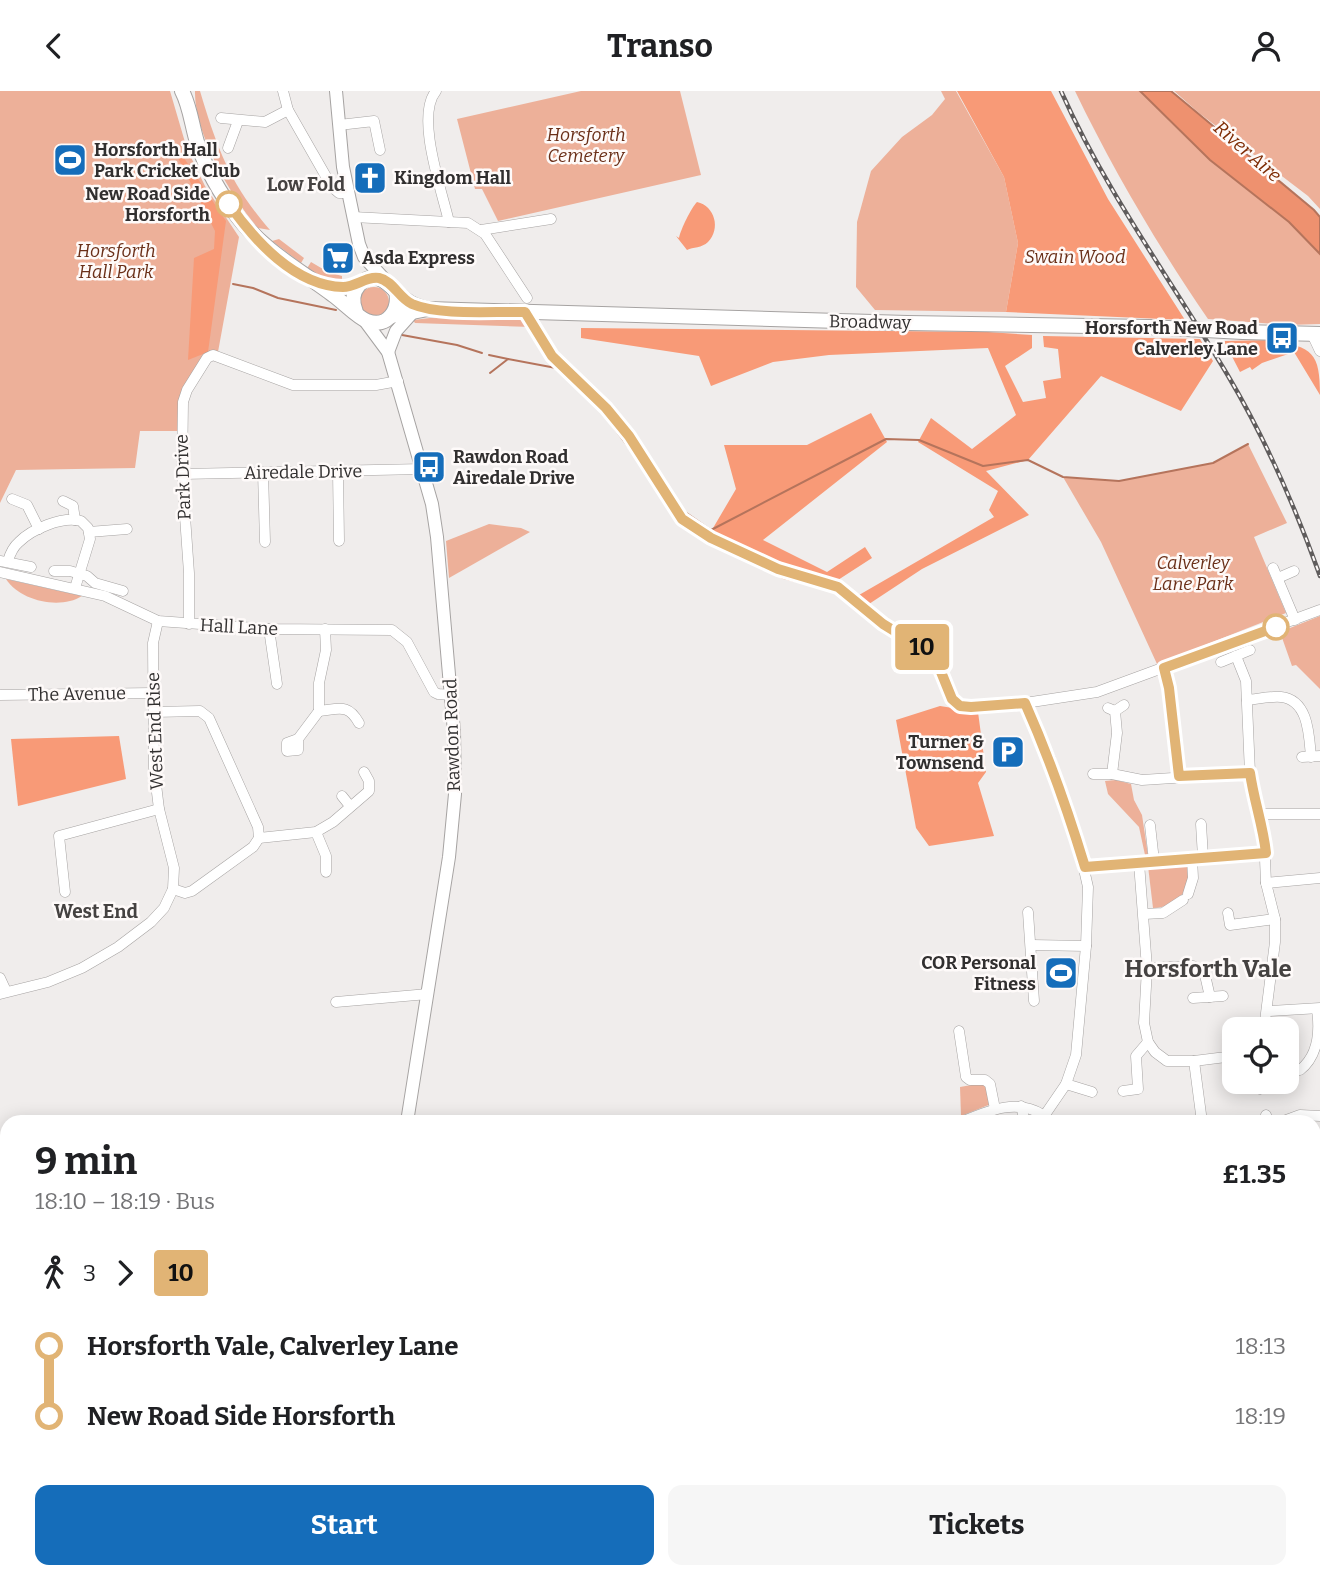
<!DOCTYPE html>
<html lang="en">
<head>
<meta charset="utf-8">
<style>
  body { margin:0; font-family:Bitter,serif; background:#f6f6f6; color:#202124; height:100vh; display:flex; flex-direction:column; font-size:26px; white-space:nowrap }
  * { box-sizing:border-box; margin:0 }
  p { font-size:23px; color:#757577 }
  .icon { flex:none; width:38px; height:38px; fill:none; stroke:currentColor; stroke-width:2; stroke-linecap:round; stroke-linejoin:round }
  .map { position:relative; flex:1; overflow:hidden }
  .side { position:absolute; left:0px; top:1024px; width:1321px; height:464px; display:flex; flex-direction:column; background:#fff; border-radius:21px 21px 0 0; box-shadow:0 4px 18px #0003 }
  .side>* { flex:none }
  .badge { padding:0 14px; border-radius:5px; font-size:24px; line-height:46px }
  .buttons { position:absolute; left:1222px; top:926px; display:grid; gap:14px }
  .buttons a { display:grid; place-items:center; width:77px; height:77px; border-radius:14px; background:#fff; box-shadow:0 4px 18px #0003; font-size:35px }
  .map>.badge { position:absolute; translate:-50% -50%; box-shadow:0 0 0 4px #fff }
  .legs { display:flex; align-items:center; gap:10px; height:77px; padding:0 35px; font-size:23px }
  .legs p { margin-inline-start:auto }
  .summary { display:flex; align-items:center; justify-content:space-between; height:119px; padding:0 35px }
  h1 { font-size:38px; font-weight:700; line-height:52px }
  .action { display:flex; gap:14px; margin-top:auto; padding:14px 35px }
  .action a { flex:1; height:80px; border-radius:14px; background:#156dba; color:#fff; font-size:28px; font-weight:700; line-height:80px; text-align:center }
  .action a+a { background:#f6f6f6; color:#202124 }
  ul { padding:0 35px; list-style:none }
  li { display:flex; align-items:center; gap:24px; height:70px; font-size:26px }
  li i { display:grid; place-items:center; width:10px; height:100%; margin:0 9px; background:currentColor }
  li i::after { content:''; width:18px; height:18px; margin:-9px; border:5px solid; border-radius:50%; background:#fff }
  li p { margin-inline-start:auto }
  li:first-child i { background:linear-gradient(#0000 50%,currentColor 0) }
  li:last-child i { background:linear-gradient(currentColor 50%,#0000 0) }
  header { display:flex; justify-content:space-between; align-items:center; height:91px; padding:0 35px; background:#fff; font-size:32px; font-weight:700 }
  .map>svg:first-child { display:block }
  .green { fill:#edb099 }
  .forest { fill:#f89a77 }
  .water { fill:#ee916f; stroke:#b5745c; stroke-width:2 }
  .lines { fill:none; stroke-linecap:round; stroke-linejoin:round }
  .stream { stroke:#b5745c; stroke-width:2 }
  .minor-casing { stroke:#a6a3a2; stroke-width:11 }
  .major-casing { stroke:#a6a3a2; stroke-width:14 }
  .highway-casing { stroke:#a6a3a2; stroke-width:16 }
  .minor { stroke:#fff; stroke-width:10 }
  .major { stroke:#fff; stroke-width:12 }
  .highway { stroke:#fff; stroke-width:14 }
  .rail-casing { stroke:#5f5c5c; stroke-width:4.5 }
  .rail { stroke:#fefaf9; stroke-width:2; stroke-dasharray:5; stroke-linecap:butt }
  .highway-bridge-casing { stroke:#a6a3a2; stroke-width:16; stroke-linecap:butt }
  .highway-bridge { stroke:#fff; stroke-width:14 }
  .line-1-casing { stroke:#fff; stroke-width:16 }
  .line-1 { stroke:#e1b475; stroke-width:10 }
  .stop-1-dot { fill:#fff; stroke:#e1b475; stroke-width:3.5 }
  .labels { text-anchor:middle; stroke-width:5; stroke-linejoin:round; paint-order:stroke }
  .park-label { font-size:18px; font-style:italic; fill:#6a2f18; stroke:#fefaf9 }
  .poi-label { font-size:18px; font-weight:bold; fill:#312f2f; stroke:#fefaf9; text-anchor:start }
  .stop-label { font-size:18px; font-weight:bold; fill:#312f2f; stroke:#fefaf9; text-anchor:end }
  .street-label { font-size:18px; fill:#312f2f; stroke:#fefaf9 }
  .water-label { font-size:19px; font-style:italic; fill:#7e2c05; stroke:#fefaf9 }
  .neighbourhood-label { font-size:19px; font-weight:bold; fill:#454241; stroke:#fefaf9 }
  .district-label { font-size:24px; font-weight:bold; fill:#454241; stroke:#fefaf9 }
</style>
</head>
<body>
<header><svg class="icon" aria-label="back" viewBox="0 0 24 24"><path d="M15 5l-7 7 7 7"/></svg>Transo<svg class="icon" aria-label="person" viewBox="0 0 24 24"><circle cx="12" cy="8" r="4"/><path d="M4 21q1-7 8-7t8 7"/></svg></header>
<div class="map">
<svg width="1320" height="1487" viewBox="0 0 1320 1487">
  <rect width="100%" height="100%" fill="#f0edec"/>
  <g class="green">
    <path d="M0,0h170l17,58 18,37 34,51 -21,115h-11c-25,32 -24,39 -29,79h-38l-5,37 -119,2 -16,33z"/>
    <path d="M195,0h5c17,57 30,93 70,139l-12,-2c-27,-31 -64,-95 -63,-137z"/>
    <polygon points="581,0 680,0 701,84 498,130 482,98 475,98 457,28"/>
    <polygon points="941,0 956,0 1004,86 1018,152 1006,221 875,219 856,196 857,131 871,80 902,46 932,24 945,8"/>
    <path d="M1075,0h65l70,69 79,62 31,32v70l-32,1 -80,-6c-50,-73 -95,-149 -133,-228z"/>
    <polygon points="1174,0 1320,0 1320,118 1308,105 1199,22"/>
    <polygon points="279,148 304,167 301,172 272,150"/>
    <polygon points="311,171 328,181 342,185 342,192 325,188 306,179"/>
    <circle cx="374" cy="211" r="15"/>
    <polygon points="430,227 528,228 531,236 415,232 413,229"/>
    <polygon points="1248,353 1287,432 1254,446 1286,522 1157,573 1101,451 1063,386 1119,390 1213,372"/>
    <polygon points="489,433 521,437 530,441 449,487 446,450"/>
    <path d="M6,488l76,17c-22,14 -62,5 -76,-17z"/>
    <polygon points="1320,525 1320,598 1296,574 1292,575 1280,541"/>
    <polygon points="1116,689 1131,693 1134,709 1142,724 1148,764 1145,764 1139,736 1108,703 1105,690"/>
    <path d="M1190,771c5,24 -13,46 -37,46l-5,-42z"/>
    <polygon points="983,992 987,994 991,1013 961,1025 960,996"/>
    <polygon points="1320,1066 1320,1223 1314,1219 1314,1070"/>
    <polygon points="1320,1289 1320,1479 1306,1487 1263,1487 1260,1481 1314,1480 1314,1295"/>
  </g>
  <g class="forest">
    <polygon points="957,0 1051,0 1108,108 1185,229 1006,221 1018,152 1004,86"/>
    <polygon points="180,61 226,130 208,261 188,269 194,167 214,158 215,140 176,63"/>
    <path d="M697,111c18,4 24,27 11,40 -6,6 -15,5 -21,8l-11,-14 3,2c2,-9 12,-30 18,-36z"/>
    <polygon points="581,237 988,241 1032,244 1032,257 1005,275 1023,311 1046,307 1043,290 1061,287 1058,258 1044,256 1043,245 1200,248 1213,270 1181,320 1101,285 1028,369 986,380 1029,424 922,478 869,513 859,504 994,426 989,419 998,400 918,351 931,327 972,358 1016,324 988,257 829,264 773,271 711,295 699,265 581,247"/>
    <path d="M1272,249c41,7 48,13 48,55l-26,-43 -32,11 -10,7 -2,-3 -10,5 -16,-31z"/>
    <polygon points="871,322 887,351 763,449 827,481 865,456 872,467 824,498 783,488 706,449 736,398 724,354 807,354"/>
    <polygon points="940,615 978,621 986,681 978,692 994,745 929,755 916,737 896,629"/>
    <polygon points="119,645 126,688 18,715 11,648"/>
    <polygon points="1320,1289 1320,1456 1314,1456 1314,1295"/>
    <polygon points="7,1464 7,1480 87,1481 68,1487 0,1487 0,1465"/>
    <polygon points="460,1481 620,1480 620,1483 637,1487 453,1487"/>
    <polygon points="829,1481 903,1481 906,1487 833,1487"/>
  </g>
  <g class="water">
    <polygon points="1140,0 1171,0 1314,119 1320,126 1320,163 1289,131 1210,69"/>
    <polygon points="1320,1232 1320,1289 1314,1295 1314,1238"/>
  </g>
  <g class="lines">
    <g class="stream">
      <polyline points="233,193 253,197 278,207 336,219"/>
      <polyline points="402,244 457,254 482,262"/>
      <polyline points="489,264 508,268"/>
      <polyline points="490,282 508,268 556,277"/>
      <polyline points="576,294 587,305"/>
      <polyline points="598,316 639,370"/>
      <polyline points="662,388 685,421 711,439 886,348 919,349 983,375 1028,369 1063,386 1119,390 1213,372 1248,353"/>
      <polyline points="1314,1232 1320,1237"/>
      <polyline points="0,1472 7,1473"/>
      <polyline points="886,1480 890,1487"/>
    </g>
    <defs>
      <g id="minor">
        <polyline points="283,0 288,19 332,96 339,102 347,102"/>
        <path d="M436,0c-21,25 6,100 13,131"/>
        <polyline points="221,27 265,31 288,19"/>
        <polyline points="339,34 374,30 380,59"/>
        <polyline points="228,57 238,30"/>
        <polyline points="353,126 468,132 485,143 527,207"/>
        <polyline points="481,139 551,128"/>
        <polyline points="525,221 552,265 606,317 629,345 682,428 711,447 778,478 838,496 883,533 930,562 937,571 952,608 960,615 971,616 1025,612 1097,601 1320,519"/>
        <polyline points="1312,243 1320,260"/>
        <polyline points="338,380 339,450"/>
        <polyline points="263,381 265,451"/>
        <polyline points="182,383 423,378"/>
        <polyline points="12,408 27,414 39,438"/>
        <polyline points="63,410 73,415 75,429"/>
        <polyline points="89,441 127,438"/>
        <polyline points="0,470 31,476"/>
        <path d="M8,470c2,-7 5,-14 11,-19 13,-13 43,-26 62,-21l7,7 2,11 -15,49"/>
        <polyline points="1273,477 1295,529"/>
        <polyline points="54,480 70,480 87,485 95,492 123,500"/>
        <polyline points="0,481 105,505 158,530 269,538 392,539 407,551 434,601 438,603 451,604"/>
        <polyline points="1278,487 1294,480"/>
        <polyline points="189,533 189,482 182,383 183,311 187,299 207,267 213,264 293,294 376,294 398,290"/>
        <polyline points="269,538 277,593"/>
        <polyline points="1236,565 1246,590 1250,682 1254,708 1261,723 1264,744 1266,792 1275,828 1275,851 1264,938"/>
        <polyline points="1221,571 1250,559"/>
        <polyline points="1164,577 1169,597 1179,685"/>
        <polyline points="0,604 153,602"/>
        <path d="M1247,609c11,-1 23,-4 34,-3 28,3 28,39 30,60"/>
        <polyline points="1025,612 1050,667 1075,739 1088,796 1086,855 1076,964 1066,993 1040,1031"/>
        <polyline points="1108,617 1115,620 1117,642 1112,683"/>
        <polyline points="319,620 319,592 326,559 325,538"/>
        <path d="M319,620c20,-2 29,-8 40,12"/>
        <polyline points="1115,620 1124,614"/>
        <polyline points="154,621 200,620 209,627 258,736 259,747 253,756 192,800 185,802 173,798"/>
        <polyline points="298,648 287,652 287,660 298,659 298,648 319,620"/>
        <polyline points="1302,666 1320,665"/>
        <polyline points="1093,683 1112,683 1142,689 1250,682"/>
        <polyline points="342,705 350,715"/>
        <polyline points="1261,723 1320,723"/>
        <polyline points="1201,733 1203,766"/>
        <polyline points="1150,734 1154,770"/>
        <polyline points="316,741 326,765 326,781"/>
        <polyline points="259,747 316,741 333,731 369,700 369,690 364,681"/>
        <polyline points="1139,772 1147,877 1144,932 1148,951 1155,961 1167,970 1194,970 1234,965"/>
        <polyline points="1085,776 1266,763"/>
        <polyline points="1266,792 1320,787"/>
        <polyline points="65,801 59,745 159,718"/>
        <polyline points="1188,803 1193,787 1192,767"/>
        <polyline points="1028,821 1034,910"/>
        <polyline points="1228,822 1230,834 1275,828"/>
        <polyline points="1144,823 1163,822 1183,809"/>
        <polyline points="1032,854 1086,855"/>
        <polyline points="1147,877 1193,875 1205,884 1210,906"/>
        <polyline points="0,887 6,900"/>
        <polyline points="0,903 48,891 82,877 118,856 151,831 164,817 173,798 174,777 159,718 154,677 153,552 158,530"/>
        <polyline points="1193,907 1223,905"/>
        <polyline points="336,911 428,903"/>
        <polyline points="1268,920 1320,917"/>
        <polyline points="959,940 966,986 970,989 985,989 990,993 995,1018"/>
        <polyline points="1194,970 1202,1031"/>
        <path d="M1300,979c18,-14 20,-39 17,-60"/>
        <polyline points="1258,990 1260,998"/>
        <polyline points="1066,993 1092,1001"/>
        <polyline points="1123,1000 1138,998 1136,965 1148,951"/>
        <polyline points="1021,1015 1025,1031"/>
        <polyline points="1266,1024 1268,1031"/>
        <path d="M961,1031c27,-11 55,-24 82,-7"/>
        <polyline points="1281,1031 1300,1024 1320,1025"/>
        <polyline points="412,1480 418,1487"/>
        <polyline points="371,1487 383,1480"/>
      </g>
      <g id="major">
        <polyline points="336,0 343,76 359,153 364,166 386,190"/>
        <polyline points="365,230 388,261 432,413 437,446 454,641 455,703 449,766 407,1031"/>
        <polyline points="388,261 396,240 413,221"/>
        <polyline points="245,1487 249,1480"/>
      </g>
      <g id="highway">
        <path d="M182,0c8,15 10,35 15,51 9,27 24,53 41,75 26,34 62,53 95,78 10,7 24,22 34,26 21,8 33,-12 29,-30"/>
        <path d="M356,221c-4,-9 -4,-19 3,-27 19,-20 33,5 47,15 6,5 13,7 21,9"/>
        <polyline points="392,225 428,218 907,232 1149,236"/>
        <polyline points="1243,241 1320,243"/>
      </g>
    </defs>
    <use href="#minor" class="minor-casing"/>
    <use href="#major" class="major-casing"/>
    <use href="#highway" class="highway-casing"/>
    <use href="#minor" class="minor"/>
    <use href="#major" class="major"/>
    <use href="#highway" class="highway"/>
    <defs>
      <path id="rail" d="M1061,0c45,101 110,189 166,283 38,64 68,132 93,202"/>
    </defs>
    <use href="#rail" class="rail-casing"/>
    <use href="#rail" class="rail"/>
    <defs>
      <polyline id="highway-bridge" points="1149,236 1243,241"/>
    </defs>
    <use href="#highway-bridge" class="highway-bridge-casing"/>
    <use href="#highway-bridge" class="highway-bridge"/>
  </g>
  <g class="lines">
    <defs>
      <path id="line-1" d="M229,113c25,36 66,82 114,83 13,0 23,-11 36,-9 14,3 20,20 33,26 28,12 82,7 113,8l27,44 54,52 23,28 53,83 29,19 67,31 60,18 45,37 47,29 7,9 15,37 8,7 11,1 54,-4c24,54 43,108 60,164l181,-14c-3,-28 -12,-52 -16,-80l-71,3 -10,-88 -5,-20 112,-41"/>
    </defs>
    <use href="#line-1" class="line-1-casing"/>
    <use href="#line-1" class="line-1"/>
  </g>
  <defs>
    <symbol id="stadium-square" viewBox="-11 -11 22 22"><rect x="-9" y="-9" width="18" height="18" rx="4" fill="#156dba" stroke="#fefaf9"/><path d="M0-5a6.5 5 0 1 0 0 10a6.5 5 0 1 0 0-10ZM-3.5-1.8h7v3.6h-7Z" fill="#fff"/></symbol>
    <symbol id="church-square" viewBox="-11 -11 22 22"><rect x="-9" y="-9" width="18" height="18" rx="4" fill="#156dba" stroke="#fefaf9"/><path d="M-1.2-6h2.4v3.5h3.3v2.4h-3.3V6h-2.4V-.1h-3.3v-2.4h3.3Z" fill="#fff"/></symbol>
    <symbol id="supermarket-square" viewBox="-11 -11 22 22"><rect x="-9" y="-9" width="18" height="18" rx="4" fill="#156dba" stroke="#fefaf9"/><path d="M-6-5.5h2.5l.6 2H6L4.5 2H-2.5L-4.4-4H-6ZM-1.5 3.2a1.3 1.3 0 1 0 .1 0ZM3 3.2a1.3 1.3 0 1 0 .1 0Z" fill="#fff"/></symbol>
    <symbol id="bus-square" viewBox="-11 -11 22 22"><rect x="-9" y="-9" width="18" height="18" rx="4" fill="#156dba" stroke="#fefaf9"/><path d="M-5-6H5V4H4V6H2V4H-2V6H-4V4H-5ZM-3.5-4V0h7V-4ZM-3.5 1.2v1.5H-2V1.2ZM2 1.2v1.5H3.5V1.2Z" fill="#fff"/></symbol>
    <symbol id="parking-square" viewBox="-11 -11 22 22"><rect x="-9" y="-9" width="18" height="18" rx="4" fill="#156dba" stroke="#fefaf9"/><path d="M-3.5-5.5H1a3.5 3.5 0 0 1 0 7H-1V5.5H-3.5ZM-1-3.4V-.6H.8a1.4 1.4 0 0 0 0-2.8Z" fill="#fff"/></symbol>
  </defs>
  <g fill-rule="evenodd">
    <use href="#stadium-square" x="51" y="50" width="38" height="38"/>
    <use href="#church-square" x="351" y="68" width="38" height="38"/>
    <use href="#supermarket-square" x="319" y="148" width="38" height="38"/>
    <use href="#bus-square" x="1263" y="228" width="38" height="38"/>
    <use href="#bus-square" x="410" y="357" width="38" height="38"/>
    <use href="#parking-square" x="989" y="642" width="38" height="38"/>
    <use href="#stadium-square" x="1042" y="863" width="38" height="38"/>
  </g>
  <g class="stop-1-dot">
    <circle cx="229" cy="113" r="12"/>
    <circle cx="1276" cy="536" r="12"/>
  </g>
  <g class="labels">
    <g class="park-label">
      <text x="586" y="50">Horsforth<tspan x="586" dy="21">Cemetery</tspan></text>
      <text x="116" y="166">Horsforth<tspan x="116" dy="21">Hall Park</tspan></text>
      <text x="1075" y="172">Swain Wood</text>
      <text x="1193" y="478">Calverley<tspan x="1193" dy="21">Lane Park</tspan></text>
    </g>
    <g class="poi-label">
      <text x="94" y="65">Horsforth Hall<tspan x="94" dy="21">Park Cricket Club</tspan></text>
      <text x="394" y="93">Kingdom Hall</text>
      <text x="362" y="173">Asda Express</text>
      <text x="1258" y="243" text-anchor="end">Horsforth New Road<tspan x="1258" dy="21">Calverley Lane</tspan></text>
      <text x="453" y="372">Rawdon Road<tspan x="453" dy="21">Airedale Drive</tspan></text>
      <text x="984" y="657" text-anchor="end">Turner &amp;<tspan x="984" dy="21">Townsend</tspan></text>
      <text x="1036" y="878" text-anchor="end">COR Personal<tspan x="1036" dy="21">Fitness</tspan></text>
    </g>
    <g class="stop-label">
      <text x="210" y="109">New Road Side<tspan x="210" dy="21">Horsforth</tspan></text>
    </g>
    <g class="street-label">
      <text transform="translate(870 231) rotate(1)" y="6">Broadway</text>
      <text transform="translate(303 381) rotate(-1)" y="6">Airedale Drive</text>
      <text transform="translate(183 386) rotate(-92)" y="6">Park Drive</text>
      <text transform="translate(239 536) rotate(3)" y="6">Hall Lane</text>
      <text transform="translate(77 603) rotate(-1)" y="6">The Avenue</text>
      <text transform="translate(155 640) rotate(-92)" y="6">West End Rise</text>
      <text transform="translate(452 644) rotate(-92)" y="6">Rawdon Road</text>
    </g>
    <g class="water-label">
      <text transform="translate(1248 60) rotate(41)" y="7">River Aire</text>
    </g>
    <g class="neighbourhood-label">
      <text x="306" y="100">Low Fold</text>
      <text x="96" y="827">West End</text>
    </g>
    <g class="district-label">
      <text x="1208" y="886">Horsforth Vale</text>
    </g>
  </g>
</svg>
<div class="buttons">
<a><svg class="icon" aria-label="locate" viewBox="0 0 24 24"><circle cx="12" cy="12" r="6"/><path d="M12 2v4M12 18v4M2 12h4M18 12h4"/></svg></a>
</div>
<b class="badge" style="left:922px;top:556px;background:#e1b475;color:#111">10</b>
<section class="side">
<div class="summary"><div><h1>9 min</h1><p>18:10 – 18:19 · Bus</p></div><b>£1.35</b></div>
<div class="legs"><svg class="icon" aria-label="walk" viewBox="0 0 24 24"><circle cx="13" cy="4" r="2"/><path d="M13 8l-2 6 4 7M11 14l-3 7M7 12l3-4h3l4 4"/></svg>3<svg class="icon" aria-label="forward" viewBox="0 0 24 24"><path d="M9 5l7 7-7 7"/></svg><b class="badge" style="background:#e1b475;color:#111">10</b></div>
<ul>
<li><i style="color:#e1b475"></i><b>Horsforth Vale, Calverley Lane</b><p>18:13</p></li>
<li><i style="color:#e1b475"></i><b>New Road Side Horsforth</b><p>18:19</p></li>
</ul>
<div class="action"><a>Start</a><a>Tickets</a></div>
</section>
</div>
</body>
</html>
